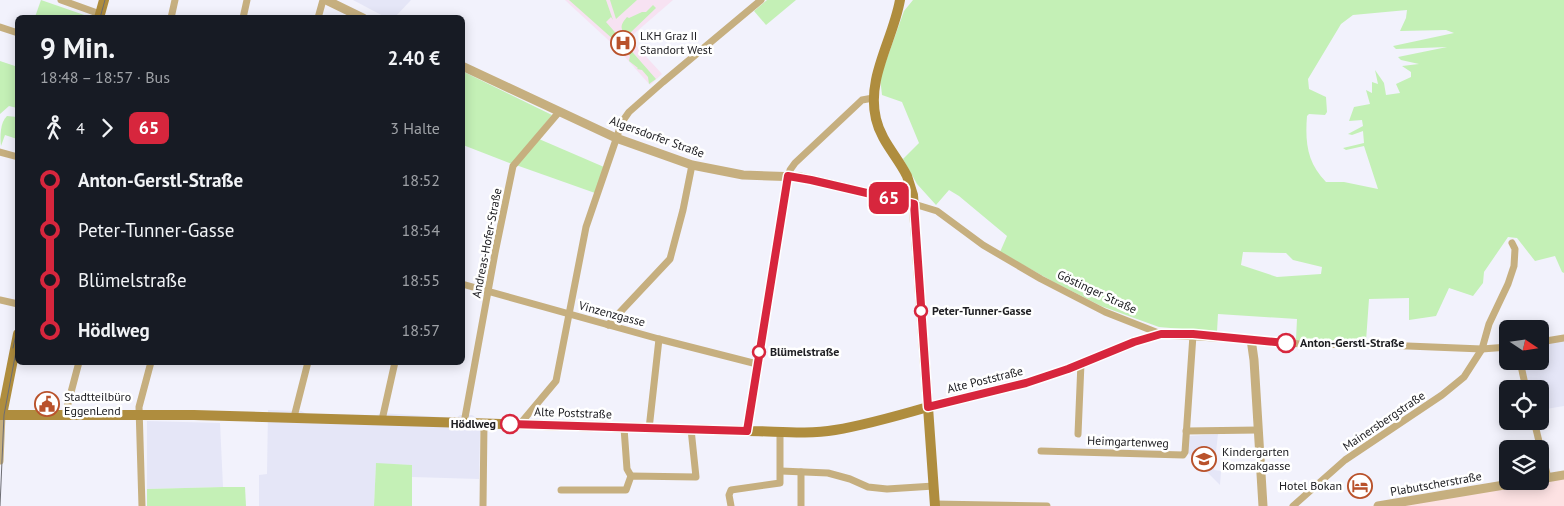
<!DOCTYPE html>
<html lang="de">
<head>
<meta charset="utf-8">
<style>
  body { margin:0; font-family:"PT Sans",sans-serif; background:#20242c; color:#f1f3f6; height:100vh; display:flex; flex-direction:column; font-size:19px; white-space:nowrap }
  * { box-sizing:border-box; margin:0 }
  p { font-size:16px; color:#9ea1a6 }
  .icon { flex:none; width:28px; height:28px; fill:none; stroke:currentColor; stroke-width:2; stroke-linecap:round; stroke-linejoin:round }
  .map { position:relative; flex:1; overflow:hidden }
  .sheet { position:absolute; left:15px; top:15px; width:450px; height:350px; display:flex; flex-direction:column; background:#171b24; border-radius:8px; box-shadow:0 2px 12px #0003 }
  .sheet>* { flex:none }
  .badge { padding:0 10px; border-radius:8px; font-size:18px; line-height:32px }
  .needle { width:32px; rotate:103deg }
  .buttons { position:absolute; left:1499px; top:320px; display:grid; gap:10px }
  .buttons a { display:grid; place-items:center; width:50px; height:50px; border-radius:8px; background:#171b24; box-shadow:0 2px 12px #0003; font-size:25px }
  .map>.badge { position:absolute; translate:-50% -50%; box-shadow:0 0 0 2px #fff }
  .legs { display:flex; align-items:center; gap:8px; height:55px; padding:0 25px; font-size:16px }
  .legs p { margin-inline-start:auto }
  .head { display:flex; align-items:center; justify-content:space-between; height:85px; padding:0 25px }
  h1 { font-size:28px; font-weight:700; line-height:38px }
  ul { padding:0 25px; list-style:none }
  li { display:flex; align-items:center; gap:18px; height:50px; font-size:19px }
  li i { display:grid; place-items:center; width:8px; height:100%; margin:0 6px; background:currentColor }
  li i::after { content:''; width:12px; height:12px; margin:-6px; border:4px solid; border-radius:50%; background:#171b24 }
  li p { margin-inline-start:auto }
  li:first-child i { background:linear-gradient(#0000 50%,currentColor 0) }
  li:last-child i { background:linear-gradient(currentColor 50%,#0000 0) }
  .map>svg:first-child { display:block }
  .built { fill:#e5e6f7 }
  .industrial { fill:#fde2e3 }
  .medical { fill:#f7e2f2 }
  .green { fill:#c4f0b6; fill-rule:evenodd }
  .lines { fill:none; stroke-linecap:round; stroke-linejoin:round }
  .minor { stroke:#c6af7f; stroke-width:7 }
  .tertiary { stroke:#c6af7f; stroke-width:9 }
  .secondary { stroke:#af8d3e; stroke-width:10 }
  .tram { stroke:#6d6d73; stroke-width:1 }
  .line-1-casing { stroke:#fff; stroke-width:11 }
  .line-1 { stroke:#d7263d; stroke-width:8 }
  .stop-1-dot { fill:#fff; stroke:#d7263d; stroke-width:2.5 }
  .labels { text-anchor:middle; stroke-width:5; stroke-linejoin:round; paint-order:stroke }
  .poi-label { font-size:12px; fill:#202024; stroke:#fff; text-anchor:start }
  .street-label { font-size:12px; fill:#202024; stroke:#fff }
  .stop-label { font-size:12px; font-weight:bold; fill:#202024; stroke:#fff; text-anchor:start }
</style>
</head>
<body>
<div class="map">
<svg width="1564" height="506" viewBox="0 0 1564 506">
  <rect width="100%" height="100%" fill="#f2f2fc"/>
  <g class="built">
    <polygon points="353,0 411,0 395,17 387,18"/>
    <polygon points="1564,338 1564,406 1540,410 1540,389 1526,389 1520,361 1540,361 1540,342"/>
    <polygon points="268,410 301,411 307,414 377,415 381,413 456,418 460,415 472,415 484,423 484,432 480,432 479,479 412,477 412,465 376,464 374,506 259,506 259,475 267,474"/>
    <polygon points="147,421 220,423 223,487 147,489"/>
    <polygon points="1218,434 1214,470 1221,471 1220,485 1187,452 1189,436"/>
  </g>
  <polygon class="industrial" points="1564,476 1564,506 1400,506 1530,481 1540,481"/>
  <polygon class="medical" points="565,0 673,0 629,38 662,74 650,85 617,48"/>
  <g class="green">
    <polygon points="41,0 90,17 35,17"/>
    <polygon points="569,0 606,0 613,20 611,17 606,22 656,79 649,84 648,77 642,70 637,69 638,68 629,61 630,56 623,48"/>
    <polygon points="610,0 637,0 616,19"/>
    <polygon points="767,0 796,0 766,25 754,11"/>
    <path d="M913,0h651v273l-2,-1 -7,-16 -20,5 -18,-23 -9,-1 -24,35 -1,11 -10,13 -24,-8 -13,28 -27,4v-22l-40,1 -3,42h-53l-17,-1 1,-21 -79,-5 -1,18 -58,-5 -58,-21 -49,-25 -52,-29 7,-16 -48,-40 -10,-6 -13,15 -19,-21 -14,-25 16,-16 -17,-41 -20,-7 -2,-17 24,-67zM1407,10l-1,8 -6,13 46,-1 8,3 -61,13 3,3 51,-2 -49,10 3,3 18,4 -17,2 9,6v5l-15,7 4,9 -14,2 -2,-12 -9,-13 3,14 -6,-2v11l-6,-3 4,14 -16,3 -5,14 13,-1 1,6 -15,8 4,1 11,-4 1,12 -21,5 3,2 18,-4 14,43 -34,-7h-18c-19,-19 -21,-40 -19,-66l2,-2 16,1 2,-3 -1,-15 -17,-8 -1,-10 33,-55 12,-9zM1243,252l43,1 7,7 29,7 -1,7 -44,3 -36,-12z"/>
    <path d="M653,5l3,3 -27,26 1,2 -4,-1c-7,-7 -5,-11 1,-18l2,1 13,-6h4z"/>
    <polygon points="0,61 18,67 17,108 9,106 0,114"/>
    <polygon points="462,71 552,115 512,164 463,145"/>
    <path d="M7,116l10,1v22l-12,-4 -4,11c-1,-9 -1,-24 6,-30z"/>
    <polygon points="539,139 604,167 595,193 516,165"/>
    <polygon points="376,463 412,465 412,506 374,506"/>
    <polygon points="223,487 245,487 246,506 147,506 147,489"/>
  </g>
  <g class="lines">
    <g class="minor">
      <polyline points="61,0 100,14"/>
      <polyline points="171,18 175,0"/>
      <polyline points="243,18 247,0"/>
      <polyline points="318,18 323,0"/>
      <polyline points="0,27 18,33"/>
      <polyline points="0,152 18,157"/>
      <polyline points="914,204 937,211 983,245 1041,279 1105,312 1161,334"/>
      <polyline points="462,284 659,339 757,364"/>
      <polyline points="0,300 18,304"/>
      <polyline points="608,325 670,259 683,210 692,165"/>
      <polyline points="1251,339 1311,345 1358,344 1482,349 1508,347"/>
      <polyline points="1540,342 1564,338"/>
      <polyline points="1520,361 1526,389"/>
      <polyline points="65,415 79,362"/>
      <polyline points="294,417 308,362"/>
      <polyline points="382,420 395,362"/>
      <polyline points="1534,421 1548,478"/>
      <polyline points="464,423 495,253 513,166 559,112"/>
      <polyline points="520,424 556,381 586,227 622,122 629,112 663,82 761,0"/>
      <polyline points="624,428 627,469 631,476"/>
      <polyline points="649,429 659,339"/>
      <polyline points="747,431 790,170 795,163 862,100 873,98"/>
      <polyline points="1186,431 1258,430"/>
      <polyline points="1078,434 1081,363"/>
      <polyline points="1041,451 1183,455 1185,452 1193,335"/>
      <polyline points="0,461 2,415"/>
      <polyline points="781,471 828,473 850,479 868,487 887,489 934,486"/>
      <polyline points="561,490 626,490 631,476 696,477 691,429"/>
      <polyline points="935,504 1047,506"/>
      <polyline points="142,506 139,407 151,362"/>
      <polyline points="483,506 484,423"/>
      <polyline points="731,506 729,495 731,490 780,483 780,431"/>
      <polyline points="801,506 801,472"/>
      <polyline points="1293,506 1345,460 1442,395 1464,377 1482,349 1489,324 1508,284 1514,266 1515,249 1512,243"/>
    </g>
    <g class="tertiary">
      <polyline points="326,0 363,18"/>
      <polyline points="462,66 616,138 692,165 743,175 800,177 914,204"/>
      <polyline points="928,407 1026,383 1068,369 1134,342 1161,334 1251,339 1254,360 1263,506"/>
      <polyline points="1540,479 1564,475"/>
      <polyline points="1378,506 1528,481"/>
    </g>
    <g class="secondary">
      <path d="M900,0c-7,40 -34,78 -24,119 5,22 21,37 31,57 2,6 4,13 6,19l22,311"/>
      <polyline points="99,18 104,0"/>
      <path d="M0,415h194l553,16c29,0 59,4 88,-1 31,-5 62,-14 93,-23"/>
      <polyline points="2,415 18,334"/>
    </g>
    <g class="tram">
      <polyline points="100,18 105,0"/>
      <polyline points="13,348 18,326"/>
      <polyline points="0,506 4,415 18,341"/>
    </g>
  </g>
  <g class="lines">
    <defs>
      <polyline id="line-1" points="510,424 747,431 788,176 811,180 914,204 928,407 1026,383 1068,369 1134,342 1161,334 1193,334 1286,343"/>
    </defs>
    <use href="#line-1" class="line-1-casing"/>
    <use href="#line-1" class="line-1"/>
  </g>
  <defs>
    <symbol id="hospital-ring" viewBox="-11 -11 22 22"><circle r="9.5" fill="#fff" stroke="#b9522b" stroke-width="1.5"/><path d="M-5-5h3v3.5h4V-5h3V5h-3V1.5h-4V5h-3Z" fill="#b9522b"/></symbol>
    <symbol id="civic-ring" viewBox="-11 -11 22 22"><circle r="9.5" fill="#fff" stroke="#b9522b" stroke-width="1.5"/><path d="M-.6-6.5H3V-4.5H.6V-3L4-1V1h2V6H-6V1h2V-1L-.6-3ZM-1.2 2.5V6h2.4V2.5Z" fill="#b9522b"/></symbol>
    <symbol id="school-ring" viewBox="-11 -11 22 22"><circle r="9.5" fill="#fff" stroke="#b9522b" stroke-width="1.5"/><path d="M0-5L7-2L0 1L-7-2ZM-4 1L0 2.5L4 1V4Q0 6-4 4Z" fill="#b9522b"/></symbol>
    <symbol id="hotel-ring" viewBox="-11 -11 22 22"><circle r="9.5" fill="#fff" stroke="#b9522b" stroke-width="1.5"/><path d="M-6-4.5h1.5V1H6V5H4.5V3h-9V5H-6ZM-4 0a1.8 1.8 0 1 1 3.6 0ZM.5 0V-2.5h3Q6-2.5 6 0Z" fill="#b9522b"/></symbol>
  </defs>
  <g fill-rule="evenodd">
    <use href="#hospital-ring" x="609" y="29" width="28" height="28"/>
    <use href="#civic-ring" x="33" y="390" width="28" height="28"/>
    <use href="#school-ring" x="1190" y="445" width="28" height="28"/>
    <use href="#hotel-ring" x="1346" y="472" width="28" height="28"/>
  </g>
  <g class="stop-1-dot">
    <circle cx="921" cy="311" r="6"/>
    <circle cx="1286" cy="343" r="9"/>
    <circle cx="759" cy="352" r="6"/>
    <circle cx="510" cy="424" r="9"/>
  </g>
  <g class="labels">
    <g class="poi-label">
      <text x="640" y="40">LKH Graz II<tspan x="640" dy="14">Standort West</tspan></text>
      <text x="64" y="401">Stadtteilbüro<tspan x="64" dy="14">EggenLend</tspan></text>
      <text x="1222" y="456">Kindergarten<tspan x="1222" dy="14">Komzakgasse</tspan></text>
      <text x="1342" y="490" text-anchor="end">Hotel Bokan</text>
    </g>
    <g class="street-label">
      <text transform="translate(657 137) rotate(20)" y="4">Algersdorfer Straße</text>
      <text transform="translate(487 243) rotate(-79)" y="4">Andreas-Hofer-Straße</text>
      <text transform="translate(1097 292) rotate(25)" y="4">Göstinger Straße</text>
      <text transform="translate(612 314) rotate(15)" y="4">Vinzenzgasse</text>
      <text transform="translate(985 380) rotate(-14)" y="4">Alte Poststraße</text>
      <text transform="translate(573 413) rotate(2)" y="4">Alte Poststraße</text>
      <text transform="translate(1384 421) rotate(-34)" y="4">Mainersbergstraße</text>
      <text transform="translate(1128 442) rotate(2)" y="4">Heimgartenweg</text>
      <text transform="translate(1436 484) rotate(-10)" y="4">Plabutscherstraße</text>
    </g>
    <g class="stop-label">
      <text x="932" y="315">Peter-Tunner-Gasse</text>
      <text x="1300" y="347">Anton-Gerstl-Straße</text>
      <text x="770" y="356">Blümelstraße</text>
      <text x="496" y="428" text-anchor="end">Hödlweg</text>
    </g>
  </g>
</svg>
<div class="buttons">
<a><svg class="needle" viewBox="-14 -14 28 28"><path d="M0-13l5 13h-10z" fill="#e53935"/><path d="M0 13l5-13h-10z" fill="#9ea1a6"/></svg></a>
<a><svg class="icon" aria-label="locate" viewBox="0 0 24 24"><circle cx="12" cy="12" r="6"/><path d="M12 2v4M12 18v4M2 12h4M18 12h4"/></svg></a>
<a><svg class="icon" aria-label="layers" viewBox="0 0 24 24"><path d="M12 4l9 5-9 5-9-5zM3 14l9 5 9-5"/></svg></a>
</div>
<b class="badge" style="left:889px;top:198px;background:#d7263d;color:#fff">65</b>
<section class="sheet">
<div class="head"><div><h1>9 Min.</h1><p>18:48 – 18:57 · Bus</p></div><b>2.40 €</b></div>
<div class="legs"><svg class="icon" aria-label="walk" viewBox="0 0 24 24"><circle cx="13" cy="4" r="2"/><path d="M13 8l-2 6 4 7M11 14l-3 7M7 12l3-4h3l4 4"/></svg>4<svg class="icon" aria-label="forward" viewBox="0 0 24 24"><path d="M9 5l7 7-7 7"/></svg><b class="badge" style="background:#d7263d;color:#fff">65</b><p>3 Halte</p></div>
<ul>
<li><i style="color:#d7263d"></i><b>Anton-Gerstl-Straße</b><p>18:52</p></li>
<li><i style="color:#d7263d"></i><span>Peter-Tunner-Gasse</span><p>18:54</p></li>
<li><i style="color:#d7263d"></i><span>Blümelstraße</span><p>18:55</p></li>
<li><i style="color:#d7263d"></i><b>Hödlweg</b><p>18:57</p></li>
</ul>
</section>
</div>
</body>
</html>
